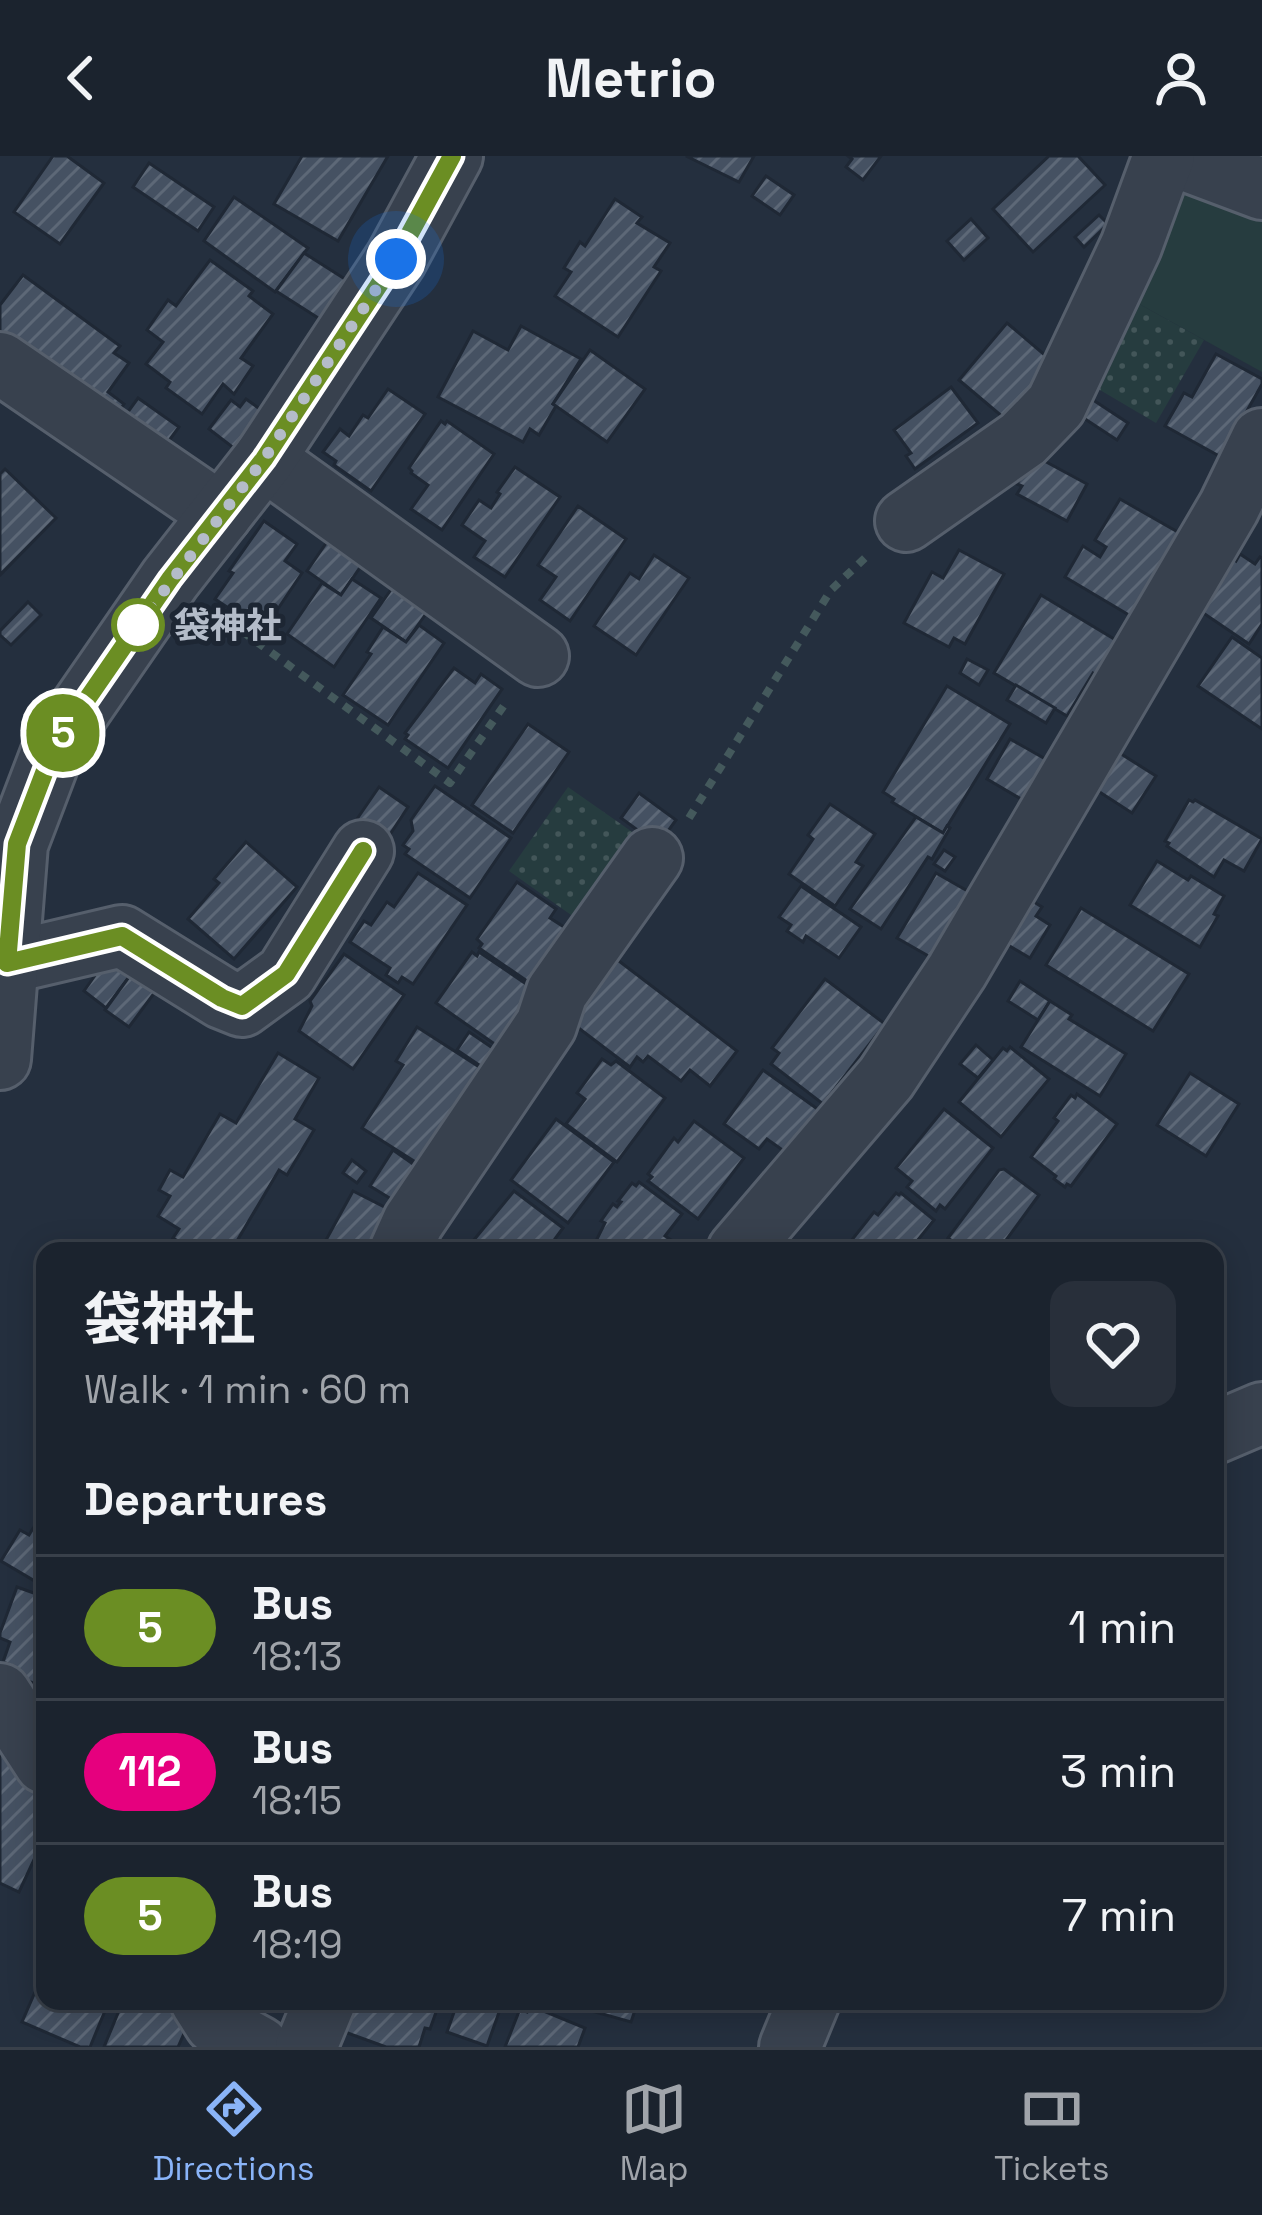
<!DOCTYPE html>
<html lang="en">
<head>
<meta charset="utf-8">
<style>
  body { margin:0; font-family:"Space Grotesk","Noto Sans JP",sans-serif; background:#282f3a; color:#f1f3f6; height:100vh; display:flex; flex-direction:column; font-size:45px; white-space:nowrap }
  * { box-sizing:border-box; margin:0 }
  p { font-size:39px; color:#a0a4aa }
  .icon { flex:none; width:66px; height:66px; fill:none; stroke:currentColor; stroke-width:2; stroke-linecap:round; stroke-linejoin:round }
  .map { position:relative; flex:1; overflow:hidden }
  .side { position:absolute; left:36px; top:1086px; width:1188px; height:768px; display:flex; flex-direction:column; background:#1b232e; border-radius:24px; box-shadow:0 6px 30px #0003,0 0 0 3px #39404a }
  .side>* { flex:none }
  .badge { padding:0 24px; border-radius:39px; font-size:42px; line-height:78px }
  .you { position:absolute; width:60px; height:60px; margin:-30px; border:9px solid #fff; border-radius:50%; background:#1a73e8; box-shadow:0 0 0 18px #1a73e833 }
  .map>.badge { position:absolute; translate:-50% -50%; box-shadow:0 0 0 6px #fff }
  h2 { padding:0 48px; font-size:45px; line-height:108px }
  .round { display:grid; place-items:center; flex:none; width:126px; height:126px; border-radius:24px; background:#282f3a }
  .overview { display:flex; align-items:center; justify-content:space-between; height:204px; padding:0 48px }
  h1 { font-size:57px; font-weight:700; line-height:90px }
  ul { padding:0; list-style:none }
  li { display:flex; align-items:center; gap:36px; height:144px; padding:0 48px; border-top:3px solid #39404a }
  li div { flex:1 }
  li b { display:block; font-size:45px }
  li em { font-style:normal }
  li .badge { min-width:132px; font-weight:700; text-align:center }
  header { display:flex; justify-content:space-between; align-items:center; height:156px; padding:0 48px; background:#1b232e; font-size:54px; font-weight:700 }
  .dock { display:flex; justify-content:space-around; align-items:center; height:168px; border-top:3px solid #39404a; background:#1b232e; font-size:33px; color:#a0a4aa }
  .dock a { display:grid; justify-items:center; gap:6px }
  .dock .active { color:#8ab4f8 }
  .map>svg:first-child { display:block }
  .grass { fill:url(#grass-dots) }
  .garden { fill:#263c3f }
  .building { fill:url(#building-hatch); stroke:#1f2835; stroke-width:3 }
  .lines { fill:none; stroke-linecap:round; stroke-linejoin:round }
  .minor-casing { stroke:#565f6c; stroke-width:66 }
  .path { stroke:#44595c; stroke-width:8; stroke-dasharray:9 9; stroke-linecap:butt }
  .minor { stroke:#38414e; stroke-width:60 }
  .line-casing { stroke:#fff; stroke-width:27 }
  .line { stroke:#6b8e23; stroke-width:18 }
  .walk { stroke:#b4bcc9; stroke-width:12; stroke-dasharray:0 21.6 }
  .stop-dot { fill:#fff; stroke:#6b8e23; stroke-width:6 }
  .labels { text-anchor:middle; stroke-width:10; stroke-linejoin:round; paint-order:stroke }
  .stop-label { font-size:36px; font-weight:bold; fill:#b4bcc9; stroke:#1d2633; text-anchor:start }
</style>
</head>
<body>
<header><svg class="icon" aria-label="back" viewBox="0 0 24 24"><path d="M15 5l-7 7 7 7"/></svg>Metrio<svg class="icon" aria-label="person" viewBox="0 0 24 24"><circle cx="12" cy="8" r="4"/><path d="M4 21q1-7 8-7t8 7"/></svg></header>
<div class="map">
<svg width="1262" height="1891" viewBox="0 0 1262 1891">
  <defs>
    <pattern id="grass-dots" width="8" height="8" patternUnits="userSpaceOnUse" patternTransform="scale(3)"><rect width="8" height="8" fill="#263c3f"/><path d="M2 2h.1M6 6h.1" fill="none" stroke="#435659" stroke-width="1.8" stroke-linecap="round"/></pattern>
    <pattern id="building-hatch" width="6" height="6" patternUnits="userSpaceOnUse" patternTransform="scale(3)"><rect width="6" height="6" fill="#455162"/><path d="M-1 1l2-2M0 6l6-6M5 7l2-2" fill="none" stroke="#5d6877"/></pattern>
  </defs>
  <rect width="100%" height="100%" fill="#242f3e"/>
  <g class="grass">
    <polygon points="1132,144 1204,184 1156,267 1083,224"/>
    <polygon points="568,631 648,687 588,771 509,715"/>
  </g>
  <polygon class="garden" points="1182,19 1262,52 1262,216 1132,144"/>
  <g class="building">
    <polygon points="53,0 67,0 104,27 60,88 14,56"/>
    <polygon points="302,0 388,0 338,85 274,48"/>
    <polygon points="686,0 754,0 739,26"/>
    <polygon points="848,0 881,0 863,24 846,11 852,3"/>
    <polygon points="1049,0 1078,0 1105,29 1033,96 993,53"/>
    <polygon points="149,7 214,51 198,75 133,31"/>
    <polygon points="766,20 794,39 780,59 752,40"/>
    <polygon points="234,41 308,92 275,136 204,85"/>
    <polygon points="615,43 642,61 637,67 670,87 654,111 661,115 618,181 555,140 571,116 564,112 580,86 585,90"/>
    <polygon points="1099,59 1108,68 1084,91 1075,81"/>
    <polygon points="971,63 988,82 964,104 947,85"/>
    <polygon points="304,97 348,125 323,165 276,135"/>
    <polygon points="210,104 253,135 249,140 273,158 241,202 253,210 234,238 223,228 202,258 166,232 170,226 146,208 163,186 147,174 168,144 176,150"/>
    <polygon points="23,119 120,190 114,197 129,207 108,236 124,248 111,267 0,181 0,149"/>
    <polygon points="1007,167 1053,206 1004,262 959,224"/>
    <polygon points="521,170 581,203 553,248 556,250 539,279 530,273 523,286 438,241 473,175 508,194"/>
    <polygon points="590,194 645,233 607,286 553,248"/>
    <polygon points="1216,198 1262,223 1262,228 1221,301 1165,270 1184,237 1192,241"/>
    <polygon points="951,231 978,267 915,313 906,300 911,297 894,274"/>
    <polygon points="388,233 425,258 371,335 334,309 336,305 323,296 340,273 349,280 363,259 368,262"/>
    <polygon points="1087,240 1128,267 1117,284 1076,257"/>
    <polygon points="138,242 179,271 157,301 117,271"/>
    <polygon points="246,243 264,256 235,293 209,273 231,244 240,251"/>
    <polygon points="441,265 445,268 447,265 494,298 442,374 411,353 428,329 411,317 412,315 409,312"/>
    <polygon points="1037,301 1087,328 1067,365 1017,338 1022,330 1017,328 1029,307"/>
    <polygon points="515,311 560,341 505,421 474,401 485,385 462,369 479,344 491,352 500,338 497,336"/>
    <polygon points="5,313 56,362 0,419 0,318"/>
    <polygon points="1120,343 1183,379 1134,462 1065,421 1083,390 1100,401 1106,391 1095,384"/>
    <polygon points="578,350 626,383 570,465 540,444 556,421 538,409"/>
    <polygon points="264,365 297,388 285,405 302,417 263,475 215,443 233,417 229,415"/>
    <polygon points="329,383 363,407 341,439 307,415"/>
    <polygon points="959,394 1004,418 965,488 954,482 949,491 904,467 932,416 943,422"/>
    <polygon points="1240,398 1255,408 1260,401 1262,402 1262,468 1249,488 1190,448 1229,400 1236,405"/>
    <polygon points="654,399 689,422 636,499 594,470 630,417 639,423"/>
    <polygon points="352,423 381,442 334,511 287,478 322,427 341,439"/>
    <polygon points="395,428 430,452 406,486 371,462"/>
    <polygon points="1041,439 1124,489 1103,523 1093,517 1067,560 994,517"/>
    <polygon points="28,446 41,459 11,489 0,479 0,475"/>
    <polygon points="419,469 444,487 388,569 343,539 371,498 367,496 383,471 406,486"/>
    <polygon points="1232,481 1262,502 1262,573 1198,530"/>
    <polygon points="967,503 988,514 979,529 960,517"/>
    <polygon points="454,512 475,527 481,518 502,533 448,612 405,583 408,579 405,577"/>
    <polygon points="1016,529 1055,552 1046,567 1007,544"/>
    <polygon points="947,530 1010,568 943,677 892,646 894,643 883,636"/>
    <polygon points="528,568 569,596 513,677 472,649"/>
    <polygon points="1010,583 1056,609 1033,650 987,623"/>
    <polygon points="1118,596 1156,620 1132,657 1095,633"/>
    <polygon points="435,630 511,682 470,742 405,698 409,693 403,689 413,675 411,664"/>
    <polygon points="379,631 408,651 387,683 357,663"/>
    <polygon points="639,637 676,664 658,689 621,662"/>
    <polygon points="1189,644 1193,646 1195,644 1262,683 1244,715 1224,704 1214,721 1167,690 1169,687 1165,685"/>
    <polygon points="830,648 875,678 856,706 863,710 835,750 789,718 813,683 808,679"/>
    <polygon points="916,661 943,677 947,670 950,672 932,703 928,701 881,773 850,753"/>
    <polygon points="246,686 297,731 234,803 188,763 219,727 214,723"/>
    <polygon points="944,694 955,701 945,715 934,708"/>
    <polygon points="1157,705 1188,724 1191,720 1224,740 1214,758 1218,760 1200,791 1130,749"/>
    <polygon points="418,717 467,749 413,828 402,821 398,827 386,819 390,812 350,786 364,765 371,769 387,746 394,751"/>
    <polygon points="936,717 978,741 939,806 897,782"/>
    <polygon points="517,726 556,753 550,762 567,773 530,827 479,792 482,788 477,783"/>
    <polygon points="801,730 861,771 839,802 806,780 803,786 787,775 791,769 779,761"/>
    <polygon points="1029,743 1042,751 1036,760 1050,769 1030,802 1003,786"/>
    <polygon points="1081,752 1189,818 1153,875 1046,809"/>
    <polygon points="472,796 477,800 479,796 535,834 496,889 436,847"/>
    <polygon points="344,798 404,839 353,913 299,875 312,850 310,845"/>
    <polygon points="615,802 737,895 710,930 690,914 681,925 648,900 643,906 637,901 630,911 568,864"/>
    <polygon points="106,804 129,821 106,852 84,835"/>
    <polygon points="134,814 158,832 129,871 105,854"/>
    <polygon points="825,823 885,868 823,948 771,908 779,897 772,892"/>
    <polygon points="1020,825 1050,845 1038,864 1008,845"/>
    <polygon points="1050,845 1072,859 1069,863 1126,898 1100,940 1021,891"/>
    <polygon points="417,871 487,916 425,1012 362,972 403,909 396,905"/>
    <polygon points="469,876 500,897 488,915 457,894"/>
    <polygon points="976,889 993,904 978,922 960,908"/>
    <polygon points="1010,891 1049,923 1001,981 959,946 1003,892 1007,895"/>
    <polygon points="278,897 319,922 295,963 314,974 287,1019 279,1014 231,1095 194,1095 173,1082 179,1073 158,1060 170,1040 159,1034 170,1014 183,1021 220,958 236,967"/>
    <polygon points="602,903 611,909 616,905 665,942 617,1006 566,968 585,943 577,937"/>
    <polygon points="763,914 823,957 791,1000 767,983 759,993 724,968"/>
    <polygon points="1190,917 1239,948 1206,1000 1157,969"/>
    <polygon points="1077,938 1117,968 1071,1030 1067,1028 1065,1031 1054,1023 1056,1020 1031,1001 1058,965 1054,962 1071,939 1075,942"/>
    <polygon points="944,953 993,992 945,1053 940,1049 936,1055 907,1031 912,1025 896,1012"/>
    <polygon points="556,963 614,1006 568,1067 511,1024"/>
    <polygon points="694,965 744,1002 698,1063 648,1025 652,1021 648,1018 674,982 678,986"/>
    <polygon points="393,994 423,1015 401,1049 370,1030"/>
    <polygon points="352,1004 366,1015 357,1027 343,1017"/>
    <polygon points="1004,1013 1039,1039 998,1095 959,1095 949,1088 952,1085 948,1082 999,1014"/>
    <polygon points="639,1026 682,1058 665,1080 671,1084 663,1095 606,1095 595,1087 605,1067 601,1065 613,1048 617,1051 621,1046 618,1045 632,1027 636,1030"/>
    <polygon points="353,1035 396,1057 376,1095 320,1095"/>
    <polygon points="514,1035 563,1072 546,1095 469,1095 472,1092 469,1090"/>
    <polygon points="896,1037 899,1039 901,1037 934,1064 909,1095 843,1095 874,1056 878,1059"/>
    <polygon points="45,1353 45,1431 1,1405 20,1374 29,1379"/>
    <polygon points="17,1431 45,1441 45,1510 38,1529 8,1517 10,1509 3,1506 10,1486 0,1482 0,1477"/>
    <polygon points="5,1583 45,1646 45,1680 19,1736 0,1727 0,1594"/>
    <polygon points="45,1813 45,1845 109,1845 90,1891 80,1891 22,1866"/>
    <polygon points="123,1845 154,1845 190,1864 178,1891 104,1891"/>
    <polygon points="356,1845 393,1845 401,1848 402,1845 440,1845 430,1873 425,1872 419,1891 386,1891 345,1876"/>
    <polygon points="458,1845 503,1845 487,1890 447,1876"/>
    <polygon points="556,1845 638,1845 631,1866"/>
    <polygon points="529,1849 585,1872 578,1891 505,1891 520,1853 527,1856"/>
  </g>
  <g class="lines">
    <defs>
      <g id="minor">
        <polyline points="1174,0 1262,33"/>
        <polyline points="0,207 221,358"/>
        <polyline points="264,303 538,500"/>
        <polyline points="906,365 1023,283 1056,249 1131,90 1164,0"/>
        <polyline points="7,807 122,780 222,842 242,850 286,818 363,695"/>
        <polyline points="0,903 17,688 54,591 170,423 264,303 396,103 452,0"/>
        <polyline points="400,1095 413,1066 546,869 557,836 652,702"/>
        <polyline points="738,1095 886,922 957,815 1229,351 1262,283"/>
        <polyline points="1215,1277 1262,1257"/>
        <polyline points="0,1538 45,1607"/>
        <polyline points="201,1845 215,1867 259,1891"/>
        <polyline points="306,1891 325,1845"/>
        <polyline points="790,1891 809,1845"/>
      </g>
    </defs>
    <use href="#minor" class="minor-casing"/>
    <g class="path">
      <polyline points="213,454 450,627 507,545"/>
      <polyline points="689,662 831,434 865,402"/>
    </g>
    <use href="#minor" class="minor"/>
  </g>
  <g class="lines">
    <defs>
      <polyline id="line" points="363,695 286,818 242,850 222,842 122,780 7,807 17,688 54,591 170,423 264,303 396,103 452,0"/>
    </defs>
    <use href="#line" class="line-casing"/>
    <use href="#line" class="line"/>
    <polyline class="walk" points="138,469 264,303 396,103"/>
  </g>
  <circle class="stop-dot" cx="138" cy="469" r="24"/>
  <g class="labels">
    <g class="stop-label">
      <text x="174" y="482">袋神社</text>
    </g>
  </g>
</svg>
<div class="you" style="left:396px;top:103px"></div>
<b class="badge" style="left:63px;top:577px;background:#6b8e23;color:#fff">5</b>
<section class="side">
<div class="overview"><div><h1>袋神社</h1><p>Walk · 1 min · 60 m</p></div><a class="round"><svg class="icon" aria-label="heart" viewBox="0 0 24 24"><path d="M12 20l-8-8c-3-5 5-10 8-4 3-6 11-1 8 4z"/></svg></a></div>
<h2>Departures</h2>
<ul>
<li><span class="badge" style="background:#6b8e23;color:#fff">5</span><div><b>Bus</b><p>18:13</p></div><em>1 min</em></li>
<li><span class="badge" style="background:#e6007e;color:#fff">112</span><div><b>Bus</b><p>18:15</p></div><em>3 min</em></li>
<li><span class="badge" style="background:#6b8e23;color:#fff">5</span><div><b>Bus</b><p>18:19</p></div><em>7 min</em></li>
</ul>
</section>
</div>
<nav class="dock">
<a class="active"><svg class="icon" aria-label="directions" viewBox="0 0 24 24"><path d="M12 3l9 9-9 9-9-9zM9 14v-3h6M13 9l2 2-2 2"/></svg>Directions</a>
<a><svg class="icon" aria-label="map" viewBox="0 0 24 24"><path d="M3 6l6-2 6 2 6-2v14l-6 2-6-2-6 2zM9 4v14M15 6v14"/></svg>Map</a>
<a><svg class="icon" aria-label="tickets" viewBox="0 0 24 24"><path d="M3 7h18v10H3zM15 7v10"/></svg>Tickets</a>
</nav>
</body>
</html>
